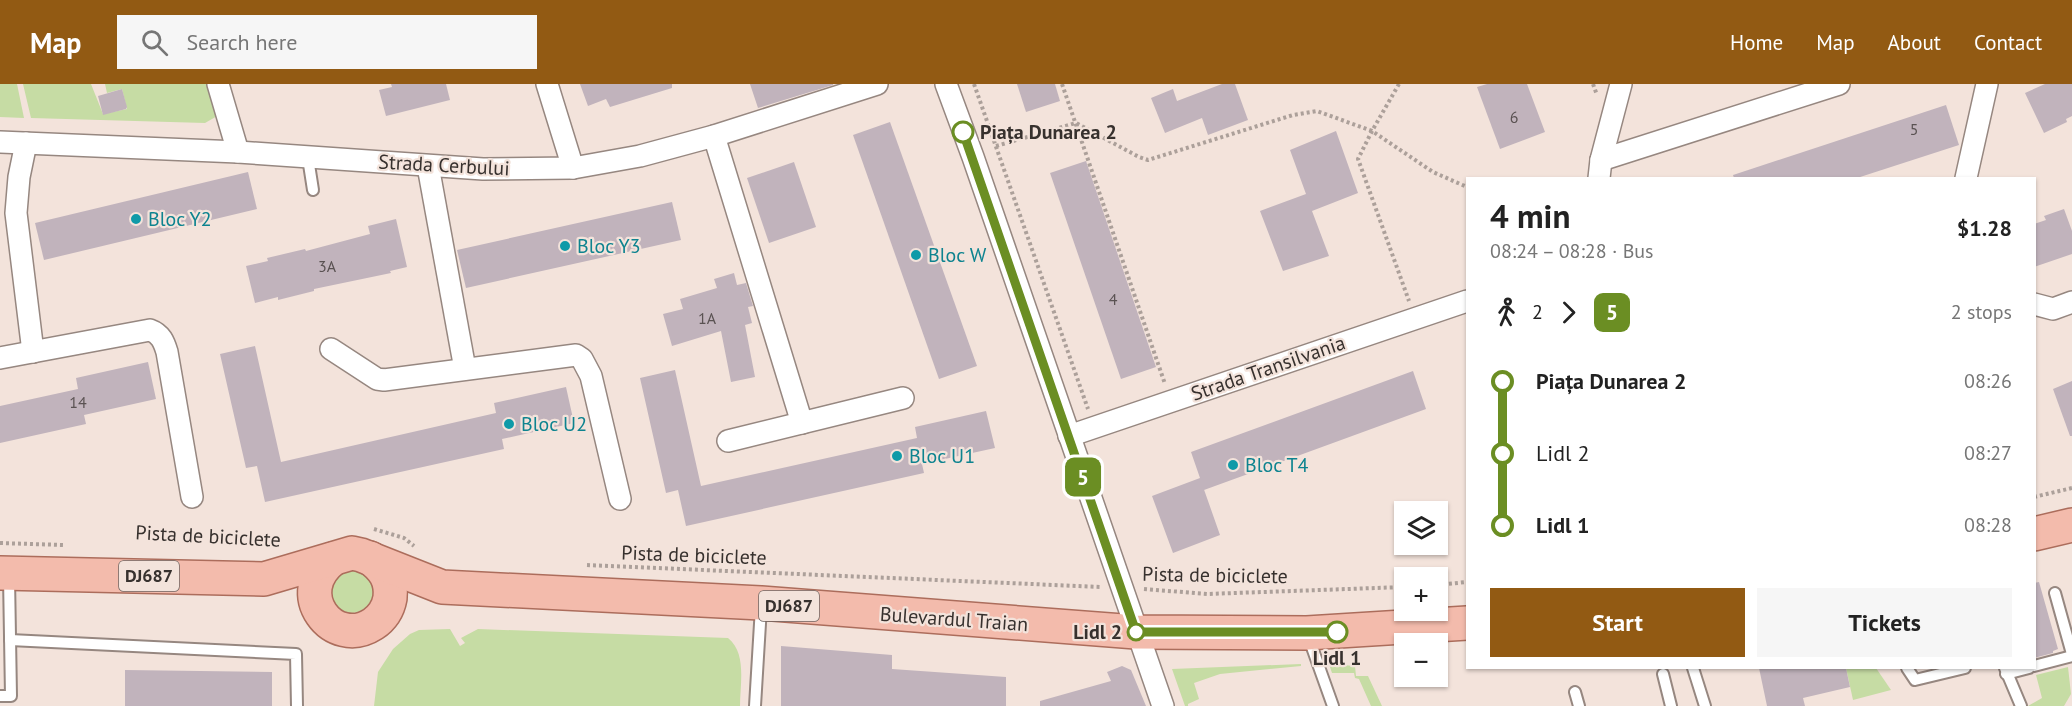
<!DOCTYPE html>
<html lang="en">
<head>
<meta charset="utf-8">
<style>
  body { margin:0; font-family:"PT Sans",sans-serif; background:#f6f6f6; color:#222; height:100vh; display:flex; flex-direction:column; font-size:22px; white-space:nowrap }
  * { box-sizing:border-box; margin:0 }
  p { font-size:20px; color:#767676 }
  .icon { flex:none; width:33px; height:33px; fill:none; stroke:currentColor; stroke-width:2; stroke-linecap:round; stroke-linejoin:round }
  .map { position:relative; flex:1; overflow:hidden }
  .sheet { position:absolute; left:1466px; top:93px; width:570px; height:492px; display:flex; flex-direction:column; background:#fff; border-radius:0px; box-shadow:0 2px 4px #0004 }
  .sheet>* { flex:none }
  .badge { padding:0 12px; border-radius:9px; font-size:21px; line-height:39px }
  .controls { position:absolute; left:1394px; top:417px; display:grid; gap:12px }
  .controls a { display:grid; place-items:center; width:54px; height:54px; border-radius:0px; background:#fff; box-shadow:0 2px 4px #0004; font-size:30px }
  .map>.badge { position:absolute; translate:-50% -50%; box-shadow:0 0 0 3px #fff }
  .legs { display:flex; align-items:center; gap:9px; height:66px; padding:0 24px; font-size:20px }
  .legs p { margin-inline-start:auto }
  .head { display:flex; align-items:center; justify-content:space-between; height:102px; padding:0 24px }
  h1 { font-size:33px; font-weight:700; line-height:45px }
  .cta { display:flex; gap:12px; margin-top:auto; padding:12px 24px }
  .cta a { flex:1; height:69px; border-radius:0px; background:#925a13; color:#fff; font-size:24px; font-weight:700; line-height:69px; text-align:center }
  .cta a+a { background:#f6f6f6; color:#222 }
  ul { padding:0 24px; list-style:none }
  li { display:flex; align-items:center; gap:21px; height:72px; font-size:22px }
  li i { display:grid; place-items:center; width:9px; height:100%; margin:0 8px; background:currentColor }
  li i::after { content:''; width:15px; height:15px; margin:-8px; border:4px solid; border-radius:50%; background:#fff }
  li p { margin-inline-start:auto }
  li:first-child i { background:linear-gradient(#0000 50%,currentColor 0) }
  li:last-child i { background:linear-gradient(currentColor 50%,#0000 0) }
  header { display:flex; align-items:center; gap:36px; box-sizing:border-box; height:84px; padding:0 30px; background:#925a13; color:#fff }
  header strong { font-size:28px }
  nav { display:flex; gap:33px; margin-inline-start:auto; font-size:21px }
  .search { width:420px; height:54px; background:#f6f6f6; display:flex; align-items:center; gap:15px; box-sizing:border-box; padding:0 21px; border-radius:0px; color:#767676; font-size:22px }
  .map>svg:first-child { display:block }
  .green { fill:#c6dca4 }
  .building { fill:#c1b3bc }
  .lines { fill:none; stroke-linecap:round; stroke-linejoin:round }
  .lane-casing { stroke:#968780; stroke-width:14 }
  .street-casing { stroke:#968780; stroke-width:24 }
  .primary-casing { stroke:#ac6d5c; stroke-width:36 }
  .path { stroke:#aca09a; stroke-width:4; stroke-dasharray:3 3; stroke-linecap:butt }
  .lane { stroke:#fff; stroke-width:10 }
  .street { stroke:#fff; stroke-width:21 }
  .primary { stroke:#f3bbac; stroke-width:33 }
  .line-1-casing { stroke:#fff; stroke-width:14 }
  .line-1 { stroke:#6b8e23; stroke-width:9 }
  .stop-1-dot { fill:#fff; stroke:#6b8e23; stroke-width:3 }
  .culture-dot { fill:#0f9aa8; stroke:#f3e3db; stroke-width:2 }
  .labels { text-anchor:middle; stroke-width:4.5; stroke-linejoin:round; paint-order:stroke }
  .number-label { font-size:16px; fill:#5a5252 }
  .shield { fill:#f3e3db; stroke:#6f6662; stroke-width:1.5 }
  .shield-label { font-size:18px; font-weight:bold; fill:#37312e }
  .stop-label { font-size:20px; font-weight:bold; fill:#37312e; stroke:#f3e3db; text-anchor:start }
  .street-label { font-size:20px; fill:#37312e; stroke:#f3e3db }
  .culture-label { font-size:20px; fill:#0d838f; stroke:#f3e3db; text-anchor:start }
</style>
</head>
<body>
<header>
<strong>Map</strong>
<div class="search"><svg class="icon" aria-label="search" viewBox="0 0 24 24"><circle cx="10" cy="10" r="6"/><path d="M15 15l6 6"/></svg>Search here</div>
<nav><a>Home</a><a>Map</a><a>About</a><a>Contact</a></nav>
</header>
<div class="map">
<svg width="2072" height="622" viewBox="0 0 2072 622">
  <rect width="100%" height="100%" fill="#f3e3db"/>
  <g class="green">
    <polygon points="0,0 17,0 24,34 0,33"/>
    <polygon points="23,0 91,0 103,30 127,25 122,5 107,9 105,0 212,0 219,31 205,39 31,34"/>
    <circle cx="352" cy="507" r="22"/>
    <path d="M450,545l10,17 5,-3 -4,-5 17,-9 250,9c19,15 12,46 12,68h-366l4,-34 15,-23 17,-15 9,-4z"/>
    <polygon points="1301,580 1301,582 1220,590 1194,599 1199,615 1188,620 1188,622 1185,622 1172,585"/>
    <polygon points="1329,580 1355,582 1356,592 1368,592 1382,622 1371,622 1359,595 1355,594 1354,589 1332,589"/>
    <polygon points="2068,583 2071,610 2064,622 2028,622 2042,614 2036,591"/>
    <polygon points="1846,584 1876,584 1891,606 1853,616"/>
  </g>
  <g class="building">
    <polygon points="391,0 446,0 450,16 386,32 379,6 392,3"/>
    <polygon points="580,0 672,0 672,4 610,23 606,15 588,22"/>
    <polygon points="750,0 833,0 833,1 758,24"/>
    <polygon points="1017,0 1055,0 1060,17 1026,28"/>
    <polygon points="1222,0 1235,0 1248,36 1208,51 1202,34 1165,49 1151,14 1173,5 1177,17"/>
    <polygon points="1487,0 1527,0 1545,48 1500,65 1477,3"/>
    <polygon points="2045,0 2072,0 2072,32 2066,35 2067,38 2044,49 2025,9"/>
    <polygon points="122,5 127,23 126,25 103,31 98,12"/>
    <polygon points="1946,21 1959,61 1857,94 1734,94 1733,91"/>
    <polygon points="890,38 977,282 939,295 853,51"/>
    <polygon points="1336,47 1358,109 1312,127 1329,172 1283,187 1260,127 1306,110 1290,66"/>
    <polygon points="1086,77 1156,283 1121,295 1050,89"/>
    <polygon points="794,78 816,143 769,159 747,94"/>
    <polygon points="248,88 257,125 44,176 35,139"/>
    <polygon points="672,118 681,156 466,204 457,166"/>
    <polygon points="2064,125 2072,147 2072,170 2034,183 2034,140 2046,136 2044,132"/>
    <polygon points="396,135 407,183 390,187 391,189 314,205 314,207 278,216 278,213 255,219 246,182 268,177 267,174 305,165 306,167 370,150 368,142"/>
    <polygon points="734,189 737,201 746,199 753,222 748,223 752,239 745,241 755,293 731,298 721,247 672,262 663,230 683,225 680,215 717,204 714,195"/>
    <polygon points="255,262 281,378 496,329 494,319 566,303 574,339 502,355 504,365 265,418 257,382 246,384 220,270"/>
    <polygon points="148,278 156,315 84,331 86,340 0,359 0,322 78,305 76,294"/>
    <polygon points="675,286 701,402 917,354 915,343 986,327 995,364 922,380 924,389 686,442 678,406 666,409 640,294"/>
    <polygon points="1413,287 1426,325 1204,406 1201,397 1220,451 1173,469 1152,412 1200,394 1191,368"/>
    <polygon points="2072,297 2072,352 2070,352 2053,305"/>
    <polygon points="2039,498 2058,565 2053,567 2053,569 2034,574 2034,499"/>
    <polygon points="781,562 892,571 892,585 1006,593 1006,622 781,622"/>
    <polygon points="1122,582 1131,586 1146,622 1040,622 1040,617 1111,597 1107,588"/>
    <polygon points="1759,584 1846,584 1850,603 1803,614 1805,622 1767,622"/>
    <polygon points="125,586 272,588 272,622 125,622"/>
  </g>
  <g class="lines">
    <defs>
      <g id="lane">
        <polyline points="308,74 313,106"/>
        <polyline points="2055,509 2072,570"/>
        <polyline points="1308,552 1333,622"/>
        <polyline points="10,556 296,570 297,622"/>
        <polyline points="2034,582 2072,572"/>
        <polyline points="1693,584 1705,622"/>
        <polyline points="1907,584 1915,596 1965,584"/>
        <polyline points="2005,584 2021,622"/>
        <polyline points="1663,590 1671,622"/>
        <polyline points="2006,590 2029,584"/>
        <polyline points="1575,608 1579,622"/>
        <polyline points="0,612 11,612 9,493"/>
        <polyline points="755,622 761,523"/>
      </g>
      <g id="street">
        <polyline points="218,0 238,68"/>
        <polyline points="547,0 573,84"/>
        <polyline points="946,0 973,73 1163,622"/>
        <polyline points="714,52 802,339"/>
        <polyline points="0,58 238,68 483,85 573,84 640,72 714,52 877,0"/>
        <polyline points="26,59 19,93 16,129 33,268"/>
        <polyline points="1601,76 1839,0"/>
        <polyline points="428,82 465,285"/>
        <polyline points="1599,94 1601,76 1621,0"/>
        <polyline points="1966,94 1987,0"/>
        <polyline points="2034,220 2053,225 2072,218"/>
        <polyline points="331,265 377,295 384,296 576,271 582,275 591,292 620,415"/>
        <path d="M0,274l150,-28c11,4 14,12 17,22l25,145"/>
        <polyline points="1069,352 1467,217"/>
        <polyline points="728,357 903,314"/>
      </g>
      <g id="primary">
        <polyline points="2034,450 2072,441"/>
        <path d="M333,475c-44,34 0,91 40,65 9,-6 15,-15 17,-26 2,-18 -6,-30 -20,-40"/>
        <polyline points="0,489 264,495 352,469 361,471 442,503 761,519 1136,548 1307,549 1467,539"/>
      </g>
    </defs>
    <use href="#lane" class="lane-casing"/>
    <use href="#street" class="street-casing"/>
    <use href="#primary" class="primary-casing"/>
    <g class="path">
      <polyline points="974,0 1088,325"/>
      <polyline points="1062,0 1165,300"/>
      <polyline points="1399,0 1372,47 1358,75 1409,217"/>
      <polyline points="1593,0 1597,11"/>
      <polyline points="996,62 1076,39 1139,73 1148,76 1293,31 1317,27 1372,47 1433,88 1467,103"/>
      <polyline points="2034,413 2072,404"/>
      <polyline points="374,445 404,454 414,462"/>
      <polyline points="0,459 63,461"/>
      <polyline points="587,481 1101,503"/>
      <polyline points="1437,501 1467,498"/>
      <polyline points="1144,505 1207,510 1404,503"/>
    </g>
    <use href="#lane" class="lane"/>
    <use href="#street" class="street"/>
    <use href="#primary" class="primary"/>
  </g>
  <g class="lines">
    <defs>
      <polyline id="line-1" points="963,48 1136,548 1337,548"/>
    </defs>
    <use href="#line-1" class="line-1-casing"/>
    <use href="#line-1" class="line-1"/>
  </g>
  <g class="stop-1-dot">
    <circle cx="963" cy="48" r="10"/>
    <circle cx="1136" cy="548" r="8"/>
    <circle cx="1337" cy="548" r="10"/>
  </g>
  <g class="culture-dot">
    <circle cx="136" cy="135" r="6"/>
    <circle cx="565" cy="162" r="6"/>
    <circle cx="916" cy="171" r="6"/>
    <circle cx="509" cy="340" r="6"/>
    <circle cx="897" cy="372" r="6"/>
    <circle cx="1233" cy="381" r="6"/>
  </g>
  <g class="labels">
    <g class="number-label">
      <text x="1514" y="39">6</text>
      <text x="1914" y="51">5</text>
      <text x="327" y="188">3A</text>
      <text x="1113" y="221">4</text>
      <text x="707" y="240">1A</text>
      <text x="78" y="324">14</text>
    </g>
    <g class="shield">
      <rect x="119" y="477" width="60" height="30" rx="4.5"/>
      <rect x="759" y="507" width="60" height="30" rx="4.5"/>
    </g>
    <g class="shield-label">
      <text x="149" y="498">DJ687</text>
      <text x="789" y="528">DJ687</text>
    </g>
    <g class="stop-label">
      <text x="980" y="55">Piața Dunarea 2</text>
      <text x="1122" y="555" text-anchor="end">Lidl 2</text>
      <text x="1337" y="581" text-anchor="middle">Lidl 1</text>
    </g>
    <g class="street-label">
      <text transform="translate(444 81) rotate(3)" y="7">Strada Cerbului</text>
      <text transform="translate(1268 284) rotate(-19)" y="7">Strada Transilvania</text>
      <text transform="translate(208 452) rotate(3)" y="7">Pista de biciclete</text>
      <text transform="translate(694 471) rotate(2)" y="7">Pista de biciclete</text>
      <text transform="translate(1215 491) rotate(1)" y="7">Pista de biciclete</text>
      <text transform="translate(954 535) rotate(4)" y="7">Bulevardul Traian</text>
    </g>
    <g class="culture-label">
      <text x="148" y="142">Bloc Y2</text>
      <text x="577" y="169">Bloc Y3</text>
      <text x="928" y="178">Bloc W</text>
      <text x="521" y="347">Bloc U2</text>
      <text x="909" y="379">Bloc U1</text>
      <text x="1245" y="388">Bloc T4</text>
    </g>
  </g>
</svg>
<div class="controls">
<a><svg class="icon" aria-label="layers" viewBox="0 0 24 24"><path d="M12 4l9 5-9 5-9-5zM3 14l9 5 9-5"/></svg></a>
<a>+</a>
<a>−</a>
</div>
<b class="badge" style="left:1083px;top:393px;background:#6b8e23;color:#fff">5</b>
<section class="sheet">
<div class="head"><div><h1>4 min</h1><p>08:24 – 08:28 · Bus</p></div><b>$1.28</b></div>
<div class="legs"><svg class="icon" aria-label="walk" viewBox="0 0 24 24"><circle cx="13" cy="4" r="2"/><path d="M13 8l-2 6 4 7M11 14l-3 7M7 12l3-4h3l4 4"/></svg>2<svg class="icon" aria-label="forward" viewBox="0 0 24 24"><path d="M9 5l7 7-7 7"/></svg><b class="badge" style="background:#6b8e23;color:#fff">5</b><p>2 stops</p></div>
<ul>
<li><i style="color:#6b8e23"></i><b>Piața Dunarea 2</b><p>08:26</p></li>
<li><i style="color:#6b8e23"></i><span>Lidl 2</span><p>08:27</p></li>
<li><i style="color:#6b8e23"></i><b>Lidl 1</b><p>08:28</p></li>
</ul>
<div class="cta"><a>Start</a><a>Tickets</a></div>
</section>
</div>
</body>
</html>
